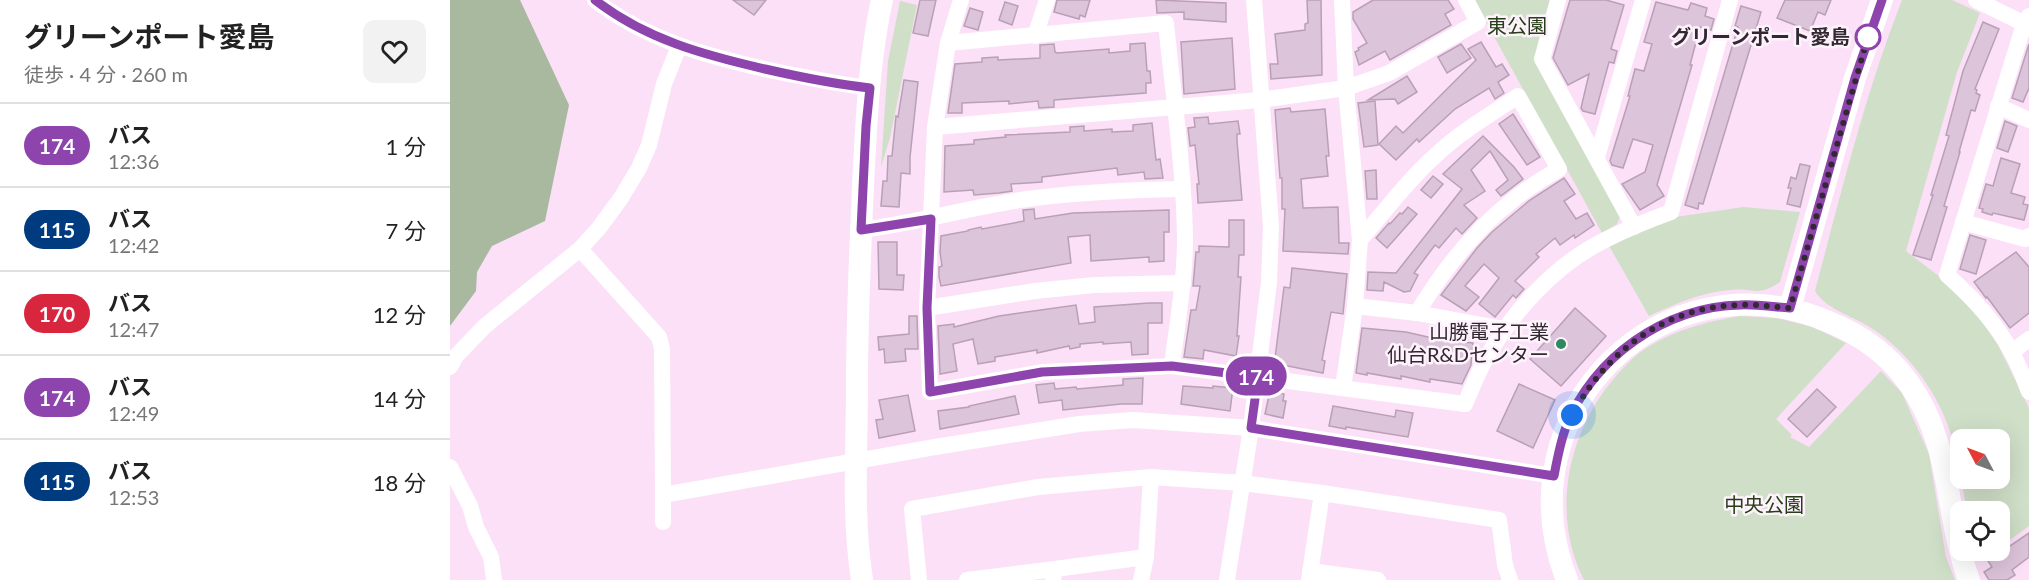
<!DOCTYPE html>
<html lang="ja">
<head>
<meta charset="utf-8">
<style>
  body { margin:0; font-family:Lato,"Noto Sans JP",sans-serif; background:#f2f2f2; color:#222; height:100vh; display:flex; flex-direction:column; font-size:22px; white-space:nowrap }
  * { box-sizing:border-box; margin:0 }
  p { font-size:20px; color:#767676 }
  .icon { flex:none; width:33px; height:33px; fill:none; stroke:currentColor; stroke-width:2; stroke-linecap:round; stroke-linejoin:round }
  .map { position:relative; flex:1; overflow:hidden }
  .panel { display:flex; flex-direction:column; background:#fff; width:450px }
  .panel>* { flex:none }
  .badge { padding:0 12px; border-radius:20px; font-size:21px; line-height:39px }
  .needle { width:39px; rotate:311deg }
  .tools { position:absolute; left:1500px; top:429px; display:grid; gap:12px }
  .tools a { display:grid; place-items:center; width:60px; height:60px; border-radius:12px; background:#fff; box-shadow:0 6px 24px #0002; font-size:30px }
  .you { position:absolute; width:30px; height:30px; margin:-15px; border:4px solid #fff; border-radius:50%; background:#1a73e8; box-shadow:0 0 0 9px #1a73e833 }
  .map>.badge { position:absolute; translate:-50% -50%; box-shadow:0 0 0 3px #fff }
  .round { display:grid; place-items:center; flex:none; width:63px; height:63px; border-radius:12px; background:#f2f2f2 }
  .summary { display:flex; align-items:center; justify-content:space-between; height:102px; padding:0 24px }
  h1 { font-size:28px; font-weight:700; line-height:45px }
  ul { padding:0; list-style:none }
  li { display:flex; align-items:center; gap:18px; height:84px; padding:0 24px; border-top:2px solid #e0e0e0 }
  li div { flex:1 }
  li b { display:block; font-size:22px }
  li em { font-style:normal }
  li .badge { min-width:66px; font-weight:700; text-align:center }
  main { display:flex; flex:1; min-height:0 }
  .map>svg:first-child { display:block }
  .green { fill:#d0dfc8 }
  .forest { fill:#a8b9a0 }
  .building { fill:#dcc4da; stroke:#b9a0b6; stroke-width:1.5 }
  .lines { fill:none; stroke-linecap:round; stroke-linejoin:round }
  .street { stroke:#fff; stroke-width:16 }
  .secondary { stroke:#fff; stroke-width:22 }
  .line-casing { stroke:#fff; stroke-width:14 }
  .line { stroke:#8e44ad; stroke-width:9 }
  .walk { stroke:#322831; stroke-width:6; stroke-dasharray:0 10.8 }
  .stop-dot { fill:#fff; stroke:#8e44ad; stroke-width:3 }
  .poi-dot { fill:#2e8960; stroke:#fef3fc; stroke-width:2 }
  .labels { text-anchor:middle; stroke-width:5; stroke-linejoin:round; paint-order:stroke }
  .park-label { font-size:20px; fill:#263e17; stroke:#fef3fc }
  .stop-label { font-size:20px; font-weight:bold; fill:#322831; stroke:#fef3fc; text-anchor:end }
  .poi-label { font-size:20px; fill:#322831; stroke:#fef3fc; text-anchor:end }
</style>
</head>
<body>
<main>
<section class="panel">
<div class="summary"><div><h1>グリーンポート愛島</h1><p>徒歩 · 4 分 · 260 m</p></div><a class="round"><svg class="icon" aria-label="heart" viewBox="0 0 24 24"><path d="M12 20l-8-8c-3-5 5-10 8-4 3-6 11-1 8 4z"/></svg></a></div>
<ul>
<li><span class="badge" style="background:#8e44ad;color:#fff">174</span><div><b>バス</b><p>12:36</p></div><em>1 分</em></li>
<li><span class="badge" style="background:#003b80;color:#fff">115</span><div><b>バス</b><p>12:42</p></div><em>7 分</em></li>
<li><span class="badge" style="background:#d7263d;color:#fff">170</span><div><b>バス</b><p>12:47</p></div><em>12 分</em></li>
<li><span class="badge" style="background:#8e44ad;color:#fff">174</span><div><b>バス</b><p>12:49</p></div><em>14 分</em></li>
<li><span class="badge" style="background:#003b80;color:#fff">115</span><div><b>バス</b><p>12:53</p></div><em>18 分</em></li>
</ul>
</section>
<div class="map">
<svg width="1579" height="580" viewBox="0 0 1579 580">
  <rect width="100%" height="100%" fill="#fbe0f7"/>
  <g class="green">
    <polygon points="1024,0 1102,0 1085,60 1171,214 1167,224 1152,233"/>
    <path d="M1452,0h50l28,13 -23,59 -51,179 34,26 38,39 20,29 31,63v118l-29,21v-35l-33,-1 -6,-33h39v-38h-40v38c-2,-12 -4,-24 -7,-36 -11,-45 -45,-92 -85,-116 -18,-11 -42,-17 -53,-35 26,-98 50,-197 87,-291z"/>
    <polygon points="450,1 467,5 440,138 431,167 438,61"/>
    <path d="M1293,207l57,5 -20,70c-24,16 -25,5 -50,8 -28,2 -55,14 -81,26l-41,-72 68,-27z"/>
    <path d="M1290,316l37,2 36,9 33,16 -70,76 16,16 -2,2 19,10 72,-76 21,22 27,61 17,103 9,23h-371c-34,-67 -16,-149 32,-204 8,-9 17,-19 26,-25 31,-21 63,-29 98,-35z"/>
  </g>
  <polygon class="forest" points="0,0 70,0 119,105 95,221 42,246 27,272 26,291 0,326"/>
  <g class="building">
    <polygon points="283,0 316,0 304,15"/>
    <polygon points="470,0 486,0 478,36 463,33"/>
    <polygon points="607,0 640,0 635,17 630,15 629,19 604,12"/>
    <polygon points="706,0 776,3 776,22 734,19 734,12 707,13"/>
    <polygon points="857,0 871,0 872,75 821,79 820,64 828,64 825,34 855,30 855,24 858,23"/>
    <polygon points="923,0 998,0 1004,9 995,14 1001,25 940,60 935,51 909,65 905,52 909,50 908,48 917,43 903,19 903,12"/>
    <polygon points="1120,0 1156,0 1174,5 1161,49 1167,51 1164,63 1159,62 1145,114 1133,111 1131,108 1139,74 1118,85 1103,58"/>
    <polygon points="1335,0 1381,0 1375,15 1368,12 1360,31 1327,18"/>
    <polygon points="555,2 568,6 562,25 549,20"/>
    <polygon points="1206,2 1238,10 1241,3 1257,8 1255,16 1264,19 1261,30 1250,27 1240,65 1242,65 1207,185 1214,196 1190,210 1172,184 1195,172 1203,145 1183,139 1173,168 1162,165 1160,161 1180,96 1178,96 1185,69 1194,71 1202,44 1194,42"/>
    <polygon points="1291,6 1311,12 1253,204 1249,203 1248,209 1235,205 1288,27 1285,26"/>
    <polygon points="520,8 533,12 528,30 514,26"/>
    <polygon points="1533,22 1549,29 1525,89 1527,90 1526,93 1530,95 1525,111 1521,110 1509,152 1510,152 1494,206 1497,207 1481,260 1463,255 1483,195 1481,195 1499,136 1496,135 1513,71"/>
    <polygon points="782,38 785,89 734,94 731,42"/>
    <polygon points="1031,42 1046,67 1052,64 1059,75 1048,82 1054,93 1045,99 1039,88 1005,109 969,142 967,139 946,160 929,144 946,126 953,133 1026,60 1018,49"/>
    <polygon points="695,43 697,71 700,71 701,83 696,83 696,93 604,100 604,107 589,108 588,101 559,104 559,101 512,103 512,113 498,113 505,64 532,62 532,58 548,57 548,60 590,58 590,45 604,44 605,52 607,53 659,49 659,53 680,51 680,44"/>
    <polygon points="1011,44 1021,58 997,73 988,57"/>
    <polygon points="1579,44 1579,88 1573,102 1562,98"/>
    <polygon points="957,76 967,92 948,104 945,99 918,100"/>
    <polygon points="454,80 468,82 460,157 460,174 451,173 449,207 431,206 433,181 437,181 438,156 442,156 446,116 448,117"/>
    <polygon points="925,101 928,145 914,147 908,103"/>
    <polygon points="840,108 841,112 875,109 879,156 876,156 878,176 851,179 853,208 888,207 889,243 899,243 898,254 833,251 835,209 832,209 832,178 830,178 825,110"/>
    <polygon points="1063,114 1090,157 1077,165 1049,124"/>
    <polygon points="758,117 759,124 788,121 790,134 787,134 787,141 792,200 748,203 747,184 749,184 745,145 740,146 738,128 745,127 744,118"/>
    <polygon points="1555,121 1567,126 1558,152 1547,148"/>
    <polygon points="702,123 706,160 710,159 713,178 695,179 694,172 668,175 667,168 592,177 592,182 561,184 562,191 549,193 524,195 523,190 494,192 495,146 524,144 524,140 556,137 555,135 620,132 620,127 634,126 634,131 662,129 662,132 683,131 683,125"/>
    <polygon points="1033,136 1064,167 1073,179 1051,196 1046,190 1058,180 1040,151 1021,170 1035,191 1014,205 1027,218 1012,234 1006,228 989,248 985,245 964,273 968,275 960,291 954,292 934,282 933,291 917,290 918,272 946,273 1012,189 993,174"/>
    <polygon points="1551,158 1570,164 1561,193 1575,197 1573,204 1578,205 1574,220 1543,213 1542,215 1532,212 1533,209 1529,208 1536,184 1543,186"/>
    <polygon points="1350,164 1360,166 1350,207 1337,204 1341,188 1338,188 1341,177 1346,179"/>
    <polygon points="926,170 927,199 917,199 915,171"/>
    <polygon points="983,176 993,184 981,198 971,190"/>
    <polygon points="1114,178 1125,194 1114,201 1126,219 1137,213 1144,225 1125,238 1124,235 1110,245 1105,238 1086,254 1089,257 1065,281 1074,289 1066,298 1063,295 1045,317 1029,304 1049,278 1034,264 1015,286 1029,297 1016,311 991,295 1027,248 1042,232 1080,200"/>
    <polygon points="958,207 967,214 937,248 926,238 939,223 940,224 950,213 952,214"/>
    <polygon points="584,209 585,219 623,213 719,210 719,232 714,232 714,261 699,262 699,257 641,261 640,235 618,237 621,263 491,286 489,277 489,267 492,266 490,252 491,236 518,231 518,230 531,227 532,229 574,221 573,210"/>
    <polygon points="779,220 794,220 794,255 789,255 788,277 791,277 787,336 789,336 786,356 754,350 753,359 734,357 741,310 746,310 750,286 743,286 746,252 749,252 749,246 779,247"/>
    <polygon points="1520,235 1536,240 1526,274 1510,269"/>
    <polygon points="428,242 447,242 447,275 454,275 453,290 429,289"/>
    <polygon points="1566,252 1579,267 1579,313 1560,328 1537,297 1536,298 1524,282"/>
    <polygon points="842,268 897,274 893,314 881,312 872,360 875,361 873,373 838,366 824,366 834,287 840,288"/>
    <polygon points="699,303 712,303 712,323 698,323 698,354 682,355 681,342 653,344 653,342 630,344 630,347 620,349 619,346 587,353 587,350 545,357 545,361 528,364 523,339 503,344 507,371 490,374 488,326 504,324 504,327 549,316 626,305 629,324 645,322 644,307"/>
    <polygon points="1125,308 1156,336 1111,386 1080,359"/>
    <polygon points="459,316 467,316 468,349 455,349 456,361 435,363 434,349 429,350 428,337 459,334"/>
    <polygon points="912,328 956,332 991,340 1023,343 1021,365 1012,384 980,379 980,382 951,376 951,379 917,373 917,375 906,373"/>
    <polygon points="693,378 692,404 671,404 613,410 612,400 589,403 586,385 604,383 605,389 626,387 627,389 673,385 673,379"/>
    <polygon points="1069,384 1105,400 1083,448 1047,431"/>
    <polygon points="733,386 763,388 763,386 783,388 780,411 731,404"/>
    <polygon points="1367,389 1386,407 1357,437 1338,419"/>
    <polygon points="820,391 834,394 833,401 836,401 833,418 815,414"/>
    <polygon points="458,395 465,431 429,438 426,420 433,419 429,400"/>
    <polygon points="565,396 569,414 490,429 488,411 519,407 519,406"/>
    <polygon points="883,406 945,417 946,410 963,413 958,437 896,427 896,429 879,426"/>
    <polygon points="1579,533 1579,557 1562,570 1565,575 1557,580 1539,580 1534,572 1542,567 1538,561"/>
  </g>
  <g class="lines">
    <g class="street">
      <path d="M145,0c51,40 112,56 174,70 34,7 67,14 101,18"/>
      <path d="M511,0l-13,43 -13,84 -8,181 3,84 113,-20 129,-6 293,38c6,-14 12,-29 19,-42 28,-50 71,-98 123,-123 20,-10 42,-19 64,-27l59,-212"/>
      <polyline points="892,0 896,88 910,240 905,306 893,388"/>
      <polyline points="1108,0 1092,59 1184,227"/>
      <polyline points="1526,0 1579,26"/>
      <path d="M1579,16l-5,8 -77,251c24,21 50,49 65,78 7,12 12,26 17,39"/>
      <polyline points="585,36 597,0"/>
      <path d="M498,43l218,-20c7,71 18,144 19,215 0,43 -8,86 -13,128"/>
      <polyline points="1548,106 1579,120"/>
      <polyline points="485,127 810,100 896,88 939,73 1028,22 1016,0"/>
      <polyline points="1147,157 1193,0"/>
      <polyline points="1513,222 1575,239 1579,236"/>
      <path d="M411,230c56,-7 110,-23 166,-31 51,-7 104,-9 155,-10"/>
      <path d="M910,240c24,-28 47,-59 75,-84 25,-24 55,-41 83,-60l41,73c-16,10 -32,19 -46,31 -40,31 -70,70 -96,113"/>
      <polyline points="130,249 209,337 212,349 213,495 485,447 629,424 683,420 801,428 1104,476"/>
      <polyline points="905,306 967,313 1054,329"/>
      <polyline points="477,308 585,291 644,285 733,283"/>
      <polyline points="1562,352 1579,339"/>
      <polyline points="0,367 6,356 35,326 130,249 149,228 171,198 189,168 199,145 214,84 229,46"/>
      <polyline points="0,467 20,506 26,527 41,557 44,580"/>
      <polyline points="213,495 213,522"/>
      <polyline points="860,571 928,580"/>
      <polyline points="469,580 462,509 588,487 701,477 792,483 872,493"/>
      <polyline points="517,580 605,569"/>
      <polyline points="603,580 605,569 696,557 701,477"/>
      <polyline points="691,580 696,557"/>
      <polyline points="777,580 801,428 819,282 821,226 804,0"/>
      <polyline points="859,580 872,493 1049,520 1055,565 1060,580"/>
    </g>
    <g class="secondary">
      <polyline points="1340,308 1405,78 1432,0"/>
      <path d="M412,580c-10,-64 -5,-130 -5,-195 0,-67 3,-133 6,-200 3,-59 6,-127 19,-185"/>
      <path d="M1117,580c-66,-167 95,-330 262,-258 32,13 59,32 79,60 45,62 36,130 61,198"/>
    </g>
  </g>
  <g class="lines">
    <defs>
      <path id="line" d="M145,0c50,39 109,55 170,69 35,8 69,15 105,19l-4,38 -5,104 70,-11 -4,89 3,84 112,-20 130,-6 86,11 -7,51 303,48c3,-16 6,-33 12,-49 26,-69 100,-121 174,-122 16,-1 33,2 50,3l65,-230 27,-78"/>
    </defs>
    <use href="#line" class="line-casing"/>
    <use href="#line" class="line"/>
    <path class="walk" d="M1122,415c35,-64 92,-108 167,-110 17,-1 34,2 51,3l78,-271"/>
  </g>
  <circle class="stop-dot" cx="1418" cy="37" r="12"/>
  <circle class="poi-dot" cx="1111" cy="344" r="6"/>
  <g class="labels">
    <g class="park-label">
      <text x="1067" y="33">東公園</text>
      <text x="1314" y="512">中央公園</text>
    </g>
    <g class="stop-label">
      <text x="1400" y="44">グリーンポート愛島</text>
    </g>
    <g class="poi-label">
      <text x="1099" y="339">山勝電子工業<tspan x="1099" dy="23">仙台R&amp;Dセンター</tspan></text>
    </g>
  </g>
</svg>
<div class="tools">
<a><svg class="needle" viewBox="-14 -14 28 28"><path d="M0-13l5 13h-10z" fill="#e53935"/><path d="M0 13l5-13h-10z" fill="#767676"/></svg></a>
<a><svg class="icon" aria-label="locate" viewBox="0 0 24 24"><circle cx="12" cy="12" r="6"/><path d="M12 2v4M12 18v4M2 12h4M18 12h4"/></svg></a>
</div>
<div class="you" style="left:1122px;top:415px"></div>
<b class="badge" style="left:806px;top:376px;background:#8e44ad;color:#fff">174</b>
</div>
</main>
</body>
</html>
